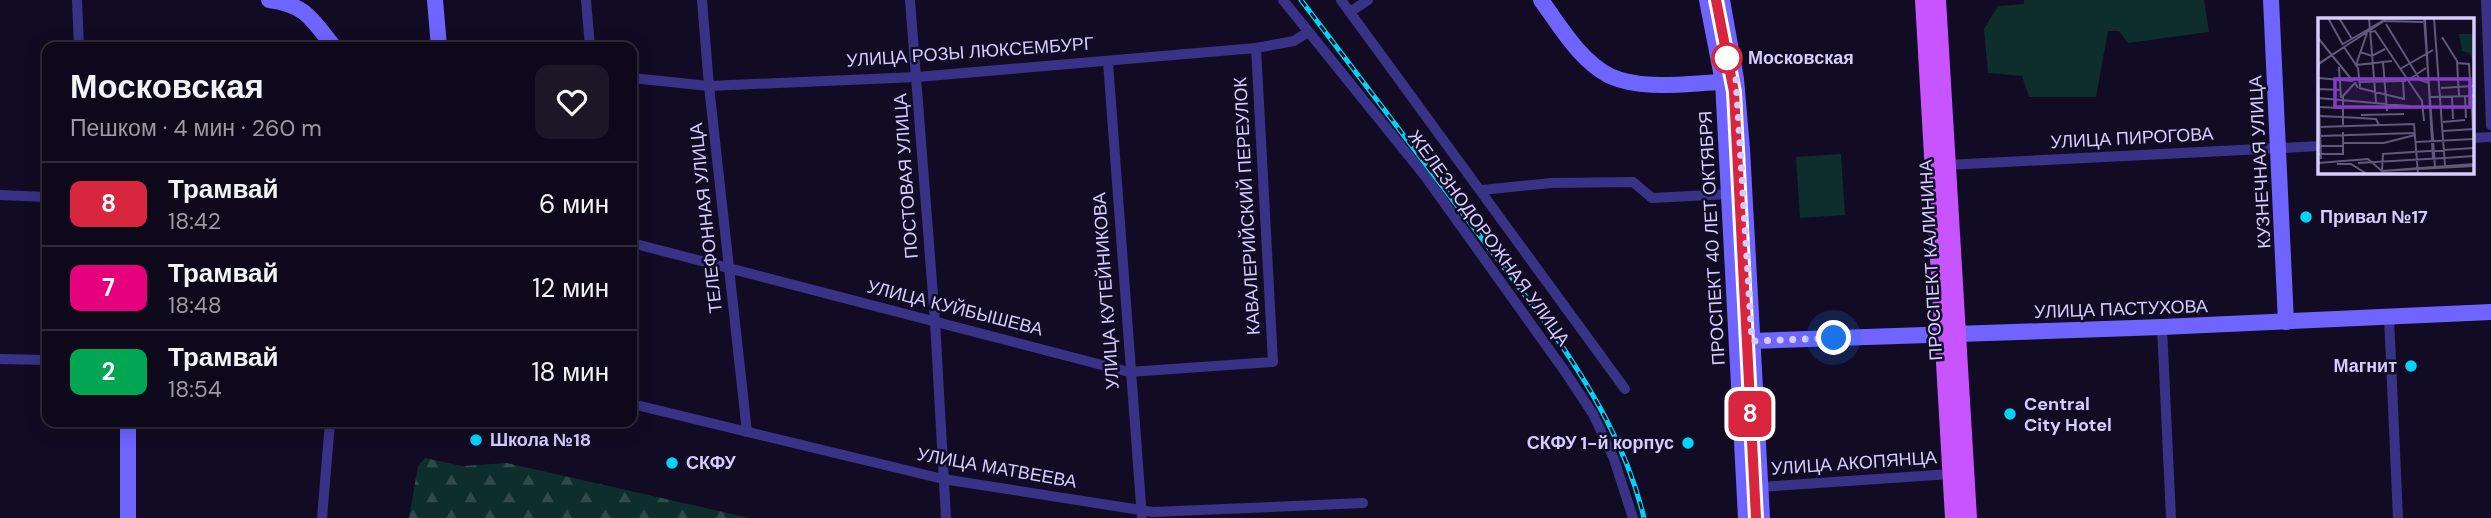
<!DOCTYPE html>
<html lang="ru">
<head>
<meta charset="utf-8">
<style>
  body { margin:0; font-family:"DM Sans",sans-serif; background:#1b1727; color:#f1f3f6; height:100vh; display:flex; flex-direction:column; font-size:26px; white-space:nowrap }
  * { box-sizing:border-box; margin:0 }
  p { font-size:23px; color:#9a9aa2 }
  .icon { flex:none; width:38px; height:38px; fill:none; stroke:currentColor; stroke-width:2; stroke-linecap:round; stroke-linejoin:round }
  .map { position:relative; flex:1; overflow:hidden }
  .details { position:absolute; left:42px; top:42px; width:595px; height:385px; display:flex; flex-direction:column; background:#0d091a; border-radius:14px; box-shadow:0 4px 18px #0003,0 0 0 2px #2d2a39 }
  .details>* { flex:none }
  .badge { padding:0 14px; border-radius:10px; font-size:24px; line-height:46px }
  .you { position:absolute; width:35px; height:35px; margin:-18px; border:5px solid #fff; border-radius:50%; background:#1a73e8; box-shadow:0 0 0 10px #1a73e833 }
  .map>.badge { position:absolute; translate:-50% -50%; box-shadow:0 0 0 4px #fff }
  .round { display:grid; place-items:center; flex:none; width:74px; height:74px; border-radius:14px; background:#1b1727 }
  .summary { display:flex; align-items:center; justify-content:space-between; height:119px; padding:0 28px }
  h1 { font-size:33px; font-weight:700; line-height:52px }
  ul { padding:0; list-style:none }
  li { display:flex; align-items:center; gap:21px; height:84px; padding:0 28px; border-top:2px solid #2d2a39 }
  li div { flex:1 }
  li b { display:block; font-size:26px }
  li em { font-style:normal }
  li .badge { min-width:77px; font-weight:700; text-align:center }
  .map>svg:first-child { display:block }
  .forest { fill:url(#forest-firs) }
  .park { fill:#0e2d2d }
  .lines { fill:none; stroke-linecap:round; stroke-linejoin:round }
  .street { stroke:#393286; stroke-width:10 }
  .secondary { stroke:#6f64ff; stroke-width:16 }
  .primary { stroke:#c754ff; stroke-width:18 }
  .tram { stroke:#00d4f8; stroke-width:2 }
  .rail-casing { stroke:#00d4f8; stroke-width:5 }
  .rail { stroke:#110c23; stroke-width:2.5; stroke-dasharray:8; stroke-linecap:butt }
  .line-casing { stroke:#fff; stroke-width:16 }
  .line { stroke:#d7263d; stroke-width:10 }
  .walk { stroke:#d5cdff; stroke-width:7; stroke-dasharray:0 12.6 }
  .stop-dot { fill:#fff; stroke:#d7263d; stroke-width:3.5 }
  .poi-dot { fill:#00d4f8; stroke:#110c23; stroke-width:2.5 }
  .labels { text-anchor:middle; stroke-width:5; stroke-linejoin:round; paint-order:stroke }
  .street-label { font-size:18px; fill:#d5cdff; stroke:#110c23 }
  .stop-label { font-size:18px; font-weight:bold; fill:#d5cdff; stroke:#110c23; text-anchor:start }
  .poi-label { font-size:18px; font-weight:bold; fill:#d5cdff; stroke:#110c23; text-anchor:start }
  .inset-road { fill:none; stroke:#5f597b; stroke-width:2 }
  .view { fill:#843cc5; fill-opacity:0.15; stroke:#843cc5; stroke-width:3.5 }
  .inset-edge { fill:none; stroke:#d5cdff; stroke-width:3.5 }
</style>
</head>
<body>
<div class="map">
<svg width="2491" height="518" viewBox="0 0 2491 518">
  <defs>
    <pattern id="forest-firs" width="22" height="20" patternUnits="userSpaceOnUse" patternTransform="scale(1.75)"><rect width="22" height="20" fill="#0e2d2d"/><path d="M5 1l3.5 6h-7zM16 11l3.5 6h-7z" fill="#304a4c"/></pattern>
  </defs>
  <rect width="100%" height="100%" fill="#110c23"/>
  <polygon class="forest" points="425,458 462,466 507,463 750,518 409,518 418,466"/>
  <g class="park">
    <polygon points="2024,0 2204,0 2209,32 2128,43 2119,31 2108,31 2096,97 2029,97 2022,76 1988,73 1984,29 1998,6 2024,4"/>
    <polygon points="1841,154 1845,215 1800,218 1796,157"/>
  </g>
  <g class="lines">
    <g class="street">
      <polyline points="77,0 79,47"/>
      <polyline points="586,0 590,47"/>
      <polyline points="702,0 709,86 747,432"/>
      <polyline points="910,0 935,321 946,518"/>
      <polyline points="1283,0 1425,176 1566,373 1593,414 1614,459 1633,518"/>
      <polyline points="1341,0 1625,389"/>
      <polyline points="2486,0 2491,125"/>
      <polyline points="1350,12 1368,0"/>
      <polyline points="1108,62 1142,518"/>
      <polyline points="632,78 709,86 917,77 1256,48 1294,41 1308,32"/>
      <polyline points="2472,138 2491,137"/>
      <polyline points="1946,165 2320,146"/>
      <polyline points="1481,190 1551,183 1633,182 1652,198 1730,194"/>
      <polyline points="0,195 47,197"/>
      <polyline points="632,243 1129,372 1273,362 1256,48"/>
      <polyline points="2389,317 2398,518"/>
      <polyline points="2162,327 2171,518"/>
      <polyline points="0,359 47,360"/>
      <polyline points="632,404 943,479 1153,512 1363,503"/>
      <polyline points="1760,487 1951,474"/>
      <polyline points="322,518 330,422"/>
    </g>
    <g class="secondary">
      <path d="M269,0c38,5 43,20 65,47"/>
      <polyline points="435,0 439,47"/>
      <path d="M1541,0c19,26 39,61 69,76 33,15 77,7 113,6"/>
      <polyline points="1707,0 1723,82 1746,518"/>
      <polyline points="1722,0 1736,79 1742,149 1762,518"/>
      <polyline points="2271,0 2286,322"/>
      <polyline points="1752,341 2162,327 2491,312"/>
      <polyline points="128,518 128,422"/>
    </g>
    <g class="primary">
      <polyline points="1924,0 1954,518"/>
      <polyline points="1937,0 1968,518"/>
    </g>
    <polyline class="tram" points="1717,0 1733,92 1756,518"/>
    <defs>
      <path id="rail" d="M1301,0l248,327c41,59 78,120 95,191"/>
    </defs>
    <use href="#rail" class="rail-casing"/>
    <use href="#rail" class="rail"/>
  </g>
  <g class="lines">
    <defs>
      <polyline id="line" points="1716,0 1734,92 1756,518"/>
    </defs>
    <use href="#line" class="line-casing"/>
    <use href="#line" class="line"/>
    <polyline class="walk" points="1727,58 1734,64 1736,79 1752,341 1834,338"/>
  </g>
  <circle class="stop-dot" cx="1727" cy="58" r="14"/>
  <g class="poi-dot">
    <circle cx="2306" cy="217" r="7"/>
    <circle cx="2411" cy="366" r="7"/>
    <circle cx="2010" cy="414" r="7"/>
    <circle cx="476" cy="440" r="7"/>
    <circle cx="1688" cy="443" r="7"/>
    <circle cx="672" cy="463" r="7"/>
  </g>
  <g class="labels">
    <g class="street-label">
      <text transform="translate(970 52) rotate(-4)" y="6">УЛИЦА РОЗЫ ЛЮКСЕМБУРГ</text>
      <text transform="translate(2132 138) rotate(-3)" y="6">УЛИЦА ПИРОГОВА</text>
      <text transform="translate(2260 162) rotate(-93)" y="6">КУЗНЕЧНАЯ УЛИЦА</text>
      <text transform="translate(906 176) rotate(-94)" y="6">ПОСТОВАЯ УЛИЦА</text>
      <text transform="translate(1247 206) rotate(-93)" y="6">КАВАЛЕРИЙСКИЙ ПЕРЕУЛОК</text>
      <text transform="translate(706 218) rotate(-96)" y="6">ТЕЛЕФОННАЯ УЛИЦА</text>
      <text transform="translate(1489 238) rotate(54)" y="6">ЖЕЛЕЗНОДОРОЖНАЯ УЛИЦА</text>
      <text transform="translate(1712 238) rotate(-93)" y="6">ПРОСПЕКТ 40 ЛЕТ ОКТЯБРЯ</text>
      <text transform="translate(1931 260) rotate(-93)" y="6">ПРОСПЕКТ КАЛИНИНА</text>
      <text transform="translate(1106 291) rotate(-94)" y="6">УЛИЦА КУТЕЙНИКОВА</text>
      <text transform="translate(955 308) rotate(14)" y="6">УЛИЦА КУЙБЫШЕВА</text>
      <text transform="translate(2121 309) rotate(-2)" y="6">УЛИЦА ПАСТУХОВА</text>
      <text transform="translate(1854 463) rotate(-4)" y="6">УЛИЦА АКОПЯНЦА</text>
      <text transform="translate(997 468) rotate(10)" y="6">УЛИЦА МАТВЕЕВА</text>
    </g>
    <g class="stop-label">
      <text x="1748" y="64">Московская</text>
    </g>
    <g class="poi-label">
      <text x="2320" y="223">Привал №17</text>
      <text x="2397" y="372" text-anchor="end">Магнит</text>
      <text x="2024" y="410">Central<tspan x="2024" dy="21">City Hotel</tspan></text>
      <text x="490" y="446">Школа №18</text>
      <text x="1674" y="449" text-anchor="end">СКФУ 1-й корпус</text>
      <text x="686" y="469">СКФУ</text>
    </g>
  </g>
  <g transform="translate(2318 18)">
    <rect width="156" height="156" fill="#110c23"/>
    <path d="M141,16h15v30l-5,-11 -7,-2z" fill="#0e2d2d"/>
    <path class="inset-road" d="M10,0l15,27M21,0l13,21M51,0l7,84M106,0l11,149M116,0l11,148M107,1l8,140M68,6l34,56 9,3M52,14l5,-1 47,70 2,20M49,15l-11,32 36,-4M124,19l15,24 2,35M0,20l34,42M25,26l43,-25 35,-1M26,29l14,21 2,19M42,34l12,4 13,-7M65,44l4,49M139,45l12,1 4,65M0,46l66,-43 39,1M21,49l2,31M82,51l33,-19M0,58l3,83M0,59l1,-13 25,-17M0,60l35,3M90,62l18,-12M41,64l47,-1M41,70l45,11 -1,-17M123,70l32,-2M0,71l22,1M147,78l1,22M112,79l44,-1M134,79l1,22M0,80l91,8M0,89l24,1M43,97l43,-1M0,98l24,1M24,99l34,2 3,6M125,104l22,-2M25,107v-29l12,-13 3,5M0,109l96,-3 4,50M125,113l31,-2M0,118l97,-3M98,124l58,-3M25,125h41l31,-8M0,128h25M1,136h24v-22M127,140l29,-2M0,145l50,-4 14,12 92,-6M40,145l86,-5M19,146h14l16,10M156,146l-93,7 93,-5M64,152l1,-16 91,-6"/>
    <path class="view" d="M17,61h135v28h-135z"/>
    <rect width="156" height="156" class="inset-edge"/>
  </g>
</svg>
<div class="you" style="left:1834px;top:338px"></div>
<b class="badge" style="left:1750px;top:414px;background:#d7263d;color:#fff">8</b>
<section class="details">
<div class="summary"><div><h1>Московская</h1><p>Пешком · 4 мин · 260 m</p></div><a class="round"><svg class="icon" aria-label="heart" viewBox="0 0 24 24"><path d="M12 20l-8-8c-3-5 5-10 8-4 3-6 11-1 8 4z"/></svg></a></div>
<ul>
<li><span class="badge" style="background:#d7263d;color:#fff">8</span><div><b>Трамвай</b><p>18:42</p></div><em>6 мин</em></li>
<li><span class="badge" style="background:#e6007e;color:#fff">7</span><div><b>Трамвай</b><p>18:48</p></div><em>12 мин</em></li>
<li><span class="badge" style="background:#00a651;color:#fff">2</span><div><b>Трамвай</b><p>18:54</p></div><em>18 мин</em></li>
</ul>
</section>
</div>
</body>
</html>
